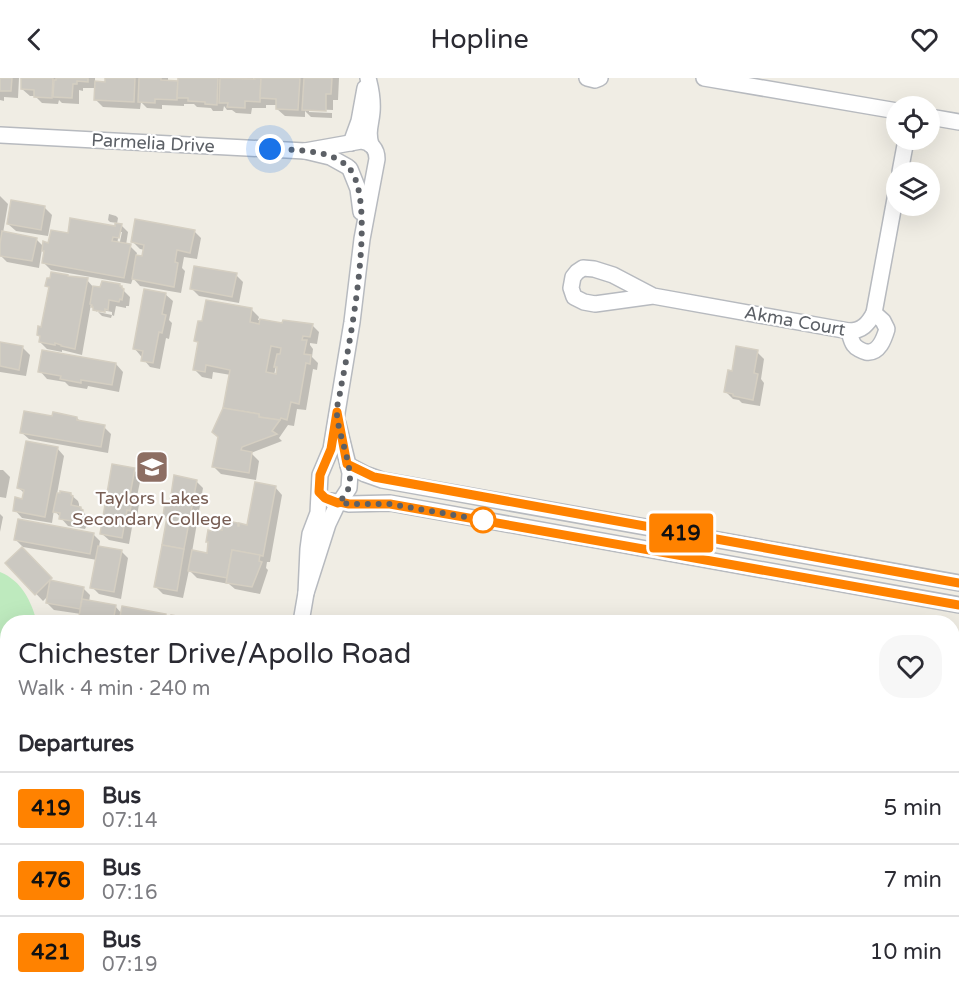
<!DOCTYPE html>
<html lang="en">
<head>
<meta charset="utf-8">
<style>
  body { margin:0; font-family:"Varela Round",sans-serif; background:#f7f7f7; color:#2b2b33; height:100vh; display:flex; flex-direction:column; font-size:22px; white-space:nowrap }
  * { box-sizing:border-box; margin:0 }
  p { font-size:20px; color:#7c7c81 }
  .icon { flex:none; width:33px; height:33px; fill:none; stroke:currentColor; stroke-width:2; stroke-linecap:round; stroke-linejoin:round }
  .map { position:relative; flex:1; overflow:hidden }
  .sheet { position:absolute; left:0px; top:537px; width:960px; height:386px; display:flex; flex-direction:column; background:#fff; border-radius:24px 24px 0 0; box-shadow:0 6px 24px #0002 }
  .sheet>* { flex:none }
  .badge { padding:0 12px; border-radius:4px; font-size:21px; line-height:39px }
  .tools { position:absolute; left:886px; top:18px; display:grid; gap:12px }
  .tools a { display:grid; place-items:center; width:54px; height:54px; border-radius:50%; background:#fff; box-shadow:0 6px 24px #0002; font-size:30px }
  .you { position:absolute; width:30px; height:30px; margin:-15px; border:4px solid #fff; border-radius:50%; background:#1a73e8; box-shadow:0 0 0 9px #1a73e833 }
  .map>.badge { position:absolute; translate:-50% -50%; box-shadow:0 0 0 3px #fff }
  h2 { padding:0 18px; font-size:22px; line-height:54px }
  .round { display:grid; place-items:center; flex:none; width:63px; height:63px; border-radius:24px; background:#f7f7f7 }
  .summary { display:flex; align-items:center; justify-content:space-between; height:102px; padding:0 18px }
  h1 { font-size:28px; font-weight:600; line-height:45px }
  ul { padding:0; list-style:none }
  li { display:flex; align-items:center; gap:18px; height:72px; padding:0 18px; border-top:2px solid #e1e1e2 }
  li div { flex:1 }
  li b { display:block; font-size:22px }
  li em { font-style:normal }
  li .badge { min-width:66px; font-weight:700; text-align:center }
  header { display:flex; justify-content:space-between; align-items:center; height:78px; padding:0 18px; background:#fff; font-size:27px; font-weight:600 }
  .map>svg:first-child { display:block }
  .green { fill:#beeabe }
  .shadow { fill:#0003; fill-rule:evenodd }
  .building { fill:#cbc8c1; stroke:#d5cfc2; stroke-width:1.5; fill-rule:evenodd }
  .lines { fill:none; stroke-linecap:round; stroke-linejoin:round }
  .minor-casing { stroke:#b7babf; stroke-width:18 }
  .minor { stroke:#fff; stroke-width:15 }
  .line-casing { stroke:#fff; stroke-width:14 }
  .line { stroke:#ff8200; stroke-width:9 }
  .walk { stroke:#5c6066; stroke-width:6; stroke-dasharray:0 10.8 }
  .stop-dot { fill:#fff; stroke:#ff8200; stroke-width:3 }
  .labels { text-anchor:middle; stroke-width:4.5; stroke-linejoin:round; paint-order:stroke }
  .street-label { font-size:18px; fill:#5c6066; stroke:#fff }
  .education-label { font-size:18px; fill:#785e54; stroke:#fff }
</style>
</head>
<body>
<header><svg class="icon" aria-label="back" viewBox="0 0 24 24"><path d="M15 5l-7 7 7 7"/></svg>Hopline<svg class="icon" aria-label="heart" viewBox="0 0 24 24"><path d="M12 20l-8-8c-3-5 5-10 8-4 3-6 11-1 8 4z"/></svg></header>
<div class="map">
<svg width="959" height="922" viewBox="0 0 959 922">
  <rect width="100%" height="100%" fill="#f0ede4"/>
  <path class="green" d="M0,494c22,9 31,29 37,50h-29v158l-8,8z"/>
  <g class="shadow">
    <polygon points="0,0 19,0 18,20 4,19 4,23 0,22"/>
    <polygon points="23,0 95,0 95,5 106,6 107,0 168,0 168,4 179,5 199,0 253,0 253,9 256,0 339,0 338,22 333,22 333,32 309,31 309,34 332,35 332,40 311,39 305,33 305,39 285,38 277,31 278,27 266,27 266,30 252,30 251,36 236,35 232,32 227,32 224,28 223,33 213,33 211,30 197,29 194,26 184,26 184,28 162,27 162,31 147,30 141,24 140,31 103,29 96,22 96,10 83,10 83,13 79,12 79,26 62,25 59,22 58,26 42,25 35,18 30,18 22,11"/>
    <path d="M0,118l8,8 -5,29 33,6 8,8 25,-12 47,-8 1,-4 -7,-1 -2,-2 1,-6 7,2 2,2 -1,6 4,1 7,7 -2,13 4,1 7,7 -1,3 8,2 1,-8 -5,-1 -7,-7 61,-11 7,7 -4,21 -13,-2 -2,11 3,3 -4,22 -41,-7 -7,-8 -2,6 -80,-14 -7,-7 2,-11 -4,-3 -3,19 -32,-6 -7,-7zM119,154h3l-3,14 -2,-1z"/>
    <polygon points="45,130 52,137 48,158 16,153 8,146"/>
    <polygon points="236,197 243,204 239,225 199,218 192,211"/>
    <polygon points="87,202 94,210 119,208 130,219 129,228 126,228 126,230 116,228 114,238 112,237 111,240 102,238 98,234 112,237 112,234 97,231 97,234 91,226 82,277 62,272 62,274 47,271 40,264 41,259 38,257 43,251 50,210 47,207"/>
    <polygon points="165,216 173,223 169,242 172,245 169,261 166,260 160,291 150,289 135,271"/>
    <path d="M252,232l7,7 -1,3 25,4 29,1 7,7 -2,12 -7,-1v2l3,4 -1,8 6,6 -1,7 -4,-1 -7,41 -9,-1 -3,17 -6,-1 -9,13 3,3 -31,12 8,8 -3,19 -35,-6 -7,-7 17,-92 -18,-3 -1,7 -10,-2 -7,-7 5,-26 -4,-4zM276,288l3,3 -1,6h-4z"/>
    <polygon points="0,266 23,270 30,277 26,298 0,294"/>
    <polygon points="757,274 764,281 761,301 764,305 760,328 742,325 739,322 733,321 725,313 733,294"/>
    <polygon points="116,286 123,294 119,314 88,308 87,311 69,308 65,304 47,301 40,293"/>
    <polygon points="54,340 77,340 82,345 104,349 111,356 108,375 29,361 21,354"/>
    <polygon points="57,370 64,378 57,416 70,416 78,423 79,426 79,430 89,440 87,449 86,449 85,451 68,448 54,432 52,445 22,440 15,432 23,423 25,416 19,410"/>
    <polygon points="0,392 3,392 10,399 6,420 0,419"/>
    <polygon points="134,392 141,399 136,423 139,426 137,439 134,438 129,466 109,462 101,455"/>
    <polygon points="196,403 203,410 192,474 208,477 223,454 238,446 240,449 248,448 275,409 282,417 270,484 267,484 266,490 268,492 260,516 235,511 229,506 197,500 189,492 183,520 163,516 156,509 168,442 164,438 171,426"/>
    <polygon points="0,436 3,439 0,454"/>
    <polygon points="93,456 100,463 99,469 121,473 128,480 121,521 99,516 92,509 97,482 23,469 16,462"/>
    <polygon points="22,471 54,505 83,510 90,517 89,524 115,528 122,536 165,537 172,544 173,539 205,544 81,544 79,543 81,536 54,532 47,525 49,517 43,523 7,485"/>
    <rect x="0" y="732" width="8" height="39"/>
    <rect x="0" y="827" width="8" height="63"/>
    <polygon points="0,910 8,915 22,915 23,917 24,922 0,922"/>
    <polygon points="36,915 125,915 125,920 127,922 37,922"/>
  </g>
  <g class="building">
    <polygon points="0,0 12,0 11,13 0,13"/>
    <polygon points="21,0 53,0 52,20 34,19 34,12 21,11"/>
    <polygon points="56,0 88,0 88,4 77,3 77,6 73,6 72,20 53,19 54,2 56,2"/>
    <polygon points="105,0 135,0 134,24 94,22 95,3 105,4"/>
    <polygon points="139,0 161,0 161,2 178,3 177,22 155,21 155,25 138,24"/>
    <polygon points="178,0 218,0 217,27 205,26 205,24 188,23 188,20 177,20"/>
    <polygon points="220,0 255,1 255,0 261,0 260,24 245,23 245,30 227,29 228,25 219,25"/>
    <polygon points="261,0 300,0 298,32 276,31 276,21 260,20"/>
    <polygon points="304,0 332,0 331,16 326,16 326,33 302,32"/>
    <polygon points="11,122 45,128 41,152 7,146"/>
    <polygon points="70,140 115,148 115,145 122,146 119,160 113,159 112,163 131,166 124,200 42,185 44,173 42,173 43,163 48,165 51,152 68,155"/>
    <polygon points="135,141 195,152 190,175 177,172 175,184 178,185 174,209 132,201 136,177 142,178 144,167 131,164"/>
    <polygon points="2,153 37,160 32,183 0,178 0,166"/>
    <polygon points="194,188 237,195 232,219 190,211"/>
    <polygon points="51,194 68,197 68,198 88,200 75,271 61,268 61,267 55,265 55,267 39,264 40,258 37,257 38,248 41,249 49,209 45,208 47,200 50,200"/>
    <polygon points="102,203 120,206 120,208 122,208 122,210 124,211 122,222 120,221 119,224 109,222 108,232 105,231 105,234 93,232 93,229 91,229 92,227 90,226 93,208 100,209"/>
    <polygon points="144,211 166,215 162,236 166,237 162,255 159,254 153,285 141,283 143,273 133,271"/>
    <path d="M206,222l46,8 -2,14 9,2 1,-5 22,4 1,-3 30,4 -3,13 -7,-1 -1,4h5l-3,14 7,1 -1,9 -4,-1 -7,41 -8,-2 -4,18 -6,-2 -1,2 -21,-3v-3l-36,-6 7,-38 -24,-5 -1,7 -12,-2 5,-28 -4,-1 4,-20h4zM271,268l10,2 -1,6h-3l-3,13h3l-1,7 -10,-2z"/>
    <polygon points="0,264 23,268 19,292 0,288"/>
    <polygon points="736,268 758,272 754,295 758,296 753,322 733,318 733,316 724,314 728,292 732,293"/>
    <polygon points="42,272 116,285 112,307 81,302 81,305 60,301 61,298 38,294"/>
    <polygon points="223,330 259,336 259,339 280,342 272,353 277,356 242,369 241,372 252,374 249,395 212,389 218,359 212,354"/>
    <polygon points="24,333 52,338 53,334 77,339 77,342 105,347 101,369 20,355"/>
    <polygon points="26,363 58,369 45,439 13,433 15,419 22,421 24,412 17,410"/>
    <polygon points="112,386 135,390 130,417 133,418 130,433 127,432 122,460 100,456"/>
    <polygon points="174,397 197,402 184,471 162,467 167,439 163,438 165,424 170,424"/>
    <polygon points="255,404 276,408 263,478 232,472 227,500 188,493 192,472 207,475 208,464 206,464 208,452 211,453 211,450 222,452 223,442 238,445 238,448 239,448 239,445 247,447"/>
    <polygon points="60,413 71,415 71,417 73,418 71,427 81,429 81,431 83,432 81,443 79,443 78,444 59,441 60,435 53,434 57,415 60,415"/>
    <polygon points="18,441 94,455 90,476 14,462"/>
    <polygon points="162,467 184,471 177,513 154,509"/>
    <polygon points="98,468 122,472 114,514 90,510"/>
    <polygon points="22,469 52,500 35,517 5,485"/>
    <polygon points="232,472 260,477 259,483 262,484 252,509 226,505"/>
    <polygon points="50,502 84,509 80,531 46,525"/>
    <polygon points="82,521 116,527 113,544 78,544"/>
    <polygon points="122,528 166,536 164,544 119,544"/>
    <polygon points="171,537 213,544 170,544"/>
    <rect x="0" y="731" width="8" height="36"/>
    <polygon points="0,826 8,826 8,880 0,881"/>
    <polygon points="8,908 8,915 17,915 17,922 0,922 0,909"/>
    <polygon points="35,915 119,915 113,922 35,922"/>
  </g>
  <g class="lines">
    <defs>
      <g id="minor">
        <path d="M368,0c3,11 5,22 4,34 -1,13 -5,19 -1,33"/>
        <polyline points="587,0 595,2 600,0"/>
        <polyline points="704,0 897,33"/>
        <polyline points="930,39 959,44"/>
        <polyline points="0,57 305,73 330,79 348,89"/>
        <polyline points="351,65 359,43 365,10"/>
        <path d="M305,73l56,-10c10,1 16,8 16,18l-15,80 -10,83 -21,127 -11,26 -2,38 -8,21 -2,15 -2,44"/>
        <polyline points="350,91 358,111 361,134"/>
        <polyline points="900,94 906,62"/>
        <path d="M653,218l-58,8 -11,-2 -10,-5 -3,-9 2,-11 4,-5 6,-4 11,1 19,6 40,21 196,35c13,0 19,-7 25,-18l23,-125"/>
        <path d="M849,253c1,4 2,10 5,14 2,3 8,6 12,7 13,2 18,-13 21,-23l-4,-8 -9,-8"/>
        <polyline points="348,387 365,396 382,402 959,505"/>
        <polyline points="332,423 338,425 340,424 349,410 350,395 338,346"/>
        <polyline points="340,424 349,426 390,425 959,527"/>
        <polyline points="301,544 306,515 328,446 338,425"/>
        <polyline points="301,915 334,922"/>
        <polyline points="892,915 914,922"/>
        <polyline points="225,922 227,915"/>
        <polyline points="624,922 669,915"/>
      </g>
    </defs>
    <use href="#minor" class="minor-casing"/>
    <use href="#minor" class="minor"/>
  </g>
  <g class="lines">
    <defs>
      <polyline id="line" points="959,505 374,399 347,386 337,334 331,371 320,397 319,414 325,420 338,425 340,424 349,426 390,426 959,527"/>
    </defs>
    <use href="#line" class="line-casing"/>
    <use href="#line" class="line"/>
    <path class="walk" d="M270,71c23,1 61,0 78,18 31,31 1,179 -7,220 -1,9 -5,19 -4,28 1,19 17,54 12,71 -1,6 -6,11 -9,16l9,2h41l93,16"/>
  </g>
  <defs>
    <symbol id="school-square" viewBox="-11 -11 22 22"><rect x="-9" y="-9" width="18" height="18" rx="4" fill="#8d6e63" stroke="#fff"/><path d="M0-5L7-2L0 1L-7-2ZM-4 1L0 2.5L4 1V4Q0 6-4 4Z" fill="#fff"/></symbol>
  </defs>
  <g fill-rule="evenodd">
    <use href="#school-square" x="133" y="370" width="38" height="38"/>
  </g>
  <circle class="stop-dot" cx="483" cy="442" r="12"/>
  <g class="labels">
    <g class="street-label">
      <text transform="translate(153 65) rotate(3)" y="6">Parmelia Drive</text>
      <text transform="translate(795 243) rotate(10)" y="6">Akma Court</text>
    </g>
    <g class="education-label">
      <text x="152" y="426">Taylors Lakes<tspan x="152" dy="21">Secondary College</tspan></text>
    </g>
  </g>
</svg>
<div class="tools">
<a><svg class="icon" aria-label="locate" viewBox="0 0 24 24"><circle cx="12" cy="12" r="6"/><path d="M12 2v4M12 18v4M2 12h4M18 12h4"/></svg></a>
<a><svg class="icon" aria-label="layers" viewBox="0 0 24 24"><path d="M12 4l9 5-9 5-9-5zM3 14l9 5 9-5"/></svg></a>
</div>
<div class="you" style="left:270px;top:71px"></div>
<b class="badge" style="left:681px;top:455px;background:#ff8200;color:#111">419</b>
<section class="sheet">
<div class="summary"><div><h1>Chichester Drive/Apollo Road</h1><p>Walk · 4 min · 240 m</p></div><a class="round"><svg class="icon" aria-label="heart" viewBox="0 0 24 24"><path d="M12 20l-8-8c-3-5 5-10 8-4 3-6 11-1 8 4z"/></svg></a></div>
<h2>Departures</h2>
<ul>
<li><span class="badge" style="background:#ff8200;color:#111">419</span><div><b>Bus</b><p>07:14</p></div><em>5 min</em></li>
<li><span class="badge" style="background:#ff8200;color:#111">476</span><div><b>Bus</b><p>07:16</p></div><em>7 min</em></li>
<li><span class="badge" style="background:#ff8200;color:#111">421</span><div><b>Bus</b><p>07:19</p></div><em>10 min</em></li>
</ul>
</section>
</div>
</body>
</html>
